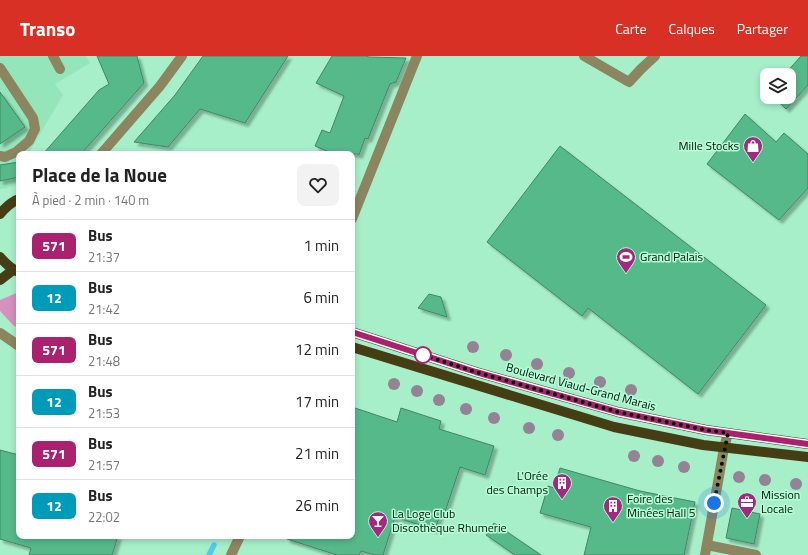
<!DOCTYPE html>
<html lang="fr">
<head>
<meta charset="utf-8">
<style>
  body { margin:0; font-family:"Titillium Web",sans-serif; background:#f2f2f2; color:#222; height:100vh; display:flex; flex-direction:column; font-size:15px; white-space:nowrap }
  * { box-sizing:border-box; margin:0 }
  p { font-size:13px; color:#767676 }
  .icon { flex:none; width:22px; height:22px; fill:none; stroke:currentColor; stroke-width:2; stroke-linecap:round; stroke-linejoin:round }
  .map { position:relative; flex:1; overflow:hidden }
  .panel { position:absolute; left:16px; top:95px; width:339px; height:388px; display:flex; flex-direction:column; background:#fff; border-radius:8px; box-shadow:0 2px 6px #0003 }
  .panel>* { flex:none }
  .badge { padding:0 8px; border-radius:6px; font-size:14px; line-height:26px }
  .controls { position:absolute; left:760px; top:12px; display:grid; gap:8px }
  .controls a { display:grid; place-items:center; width:36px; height:36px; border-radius:8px; background:#fff; box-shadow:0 2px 6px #0003; font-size:20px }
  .you { position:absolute; width:20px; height:20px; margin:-10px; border:3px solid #fff; border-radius:50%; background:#1a73e8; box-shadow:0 0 0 6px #1a73e833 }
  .map>.badge { position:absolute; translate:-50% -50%; box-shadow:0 0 0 2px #fff }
  .round { display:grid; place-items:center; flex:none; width:42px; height:42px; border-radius:8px; background:#f2f2f2 }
  .summary { display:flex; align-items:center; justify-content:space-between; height:68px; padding:0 16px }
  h1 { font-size:19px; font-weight:700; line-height:30px }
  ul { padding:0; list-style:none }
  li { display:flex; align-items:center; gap:12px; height:52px; padding:0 16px; border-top:1px solid #e0e0e0 }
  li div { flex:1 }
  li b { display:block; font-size:15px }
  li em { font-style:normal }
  li .badge { min-width:44px; font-weight:700; text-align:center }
  header { display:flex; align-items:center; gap:24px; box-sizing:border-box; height:56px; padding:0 20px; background:#d93025; color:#fff }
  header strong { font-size:19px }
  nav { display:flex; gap:22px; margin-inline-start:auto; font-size:14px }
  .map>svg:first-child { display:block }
  .built { fill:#95e5bb }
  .green { fill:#d690bd }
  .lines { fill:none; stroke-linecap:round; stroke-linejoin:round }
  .stream { stroke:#50caed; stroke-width:5.5 }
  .building { fill:#56b98a; stroke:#408765; filter:url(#shadow) }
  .minor { stroke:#8b8560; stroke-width:10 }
  .major { stroke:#453e15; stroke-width:10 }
  .tree { fill:#948295 }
  .line-casing { stroke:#fff; stroke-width:9 }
  .line { stroke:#aa216e; stroke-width:6 }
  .walk { stroke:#001307; stroke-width:4; stroke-dasharray:0 7.2 }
  .stop-dot { fill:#fff; stroke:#aa216e; stroke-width:2 }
  .labels { text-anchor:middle; stroke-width:3; stroke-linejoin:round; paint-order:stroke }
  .poi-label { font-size:12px; fill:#001307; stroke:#b4fdd6; text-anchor:start }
  .street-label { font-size:12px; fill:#001307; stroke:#b4fdd6 }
</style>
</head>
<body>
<header>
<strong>Transo</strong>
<nav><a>Carte</a><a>Calques</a><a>Partager</a></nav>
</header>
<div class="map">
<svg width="808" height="499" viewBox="0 0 808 499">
  <defs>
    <filter id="shadow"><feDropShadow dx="3.5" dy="3.5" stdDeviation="1" flood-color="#0004"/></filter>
  </defs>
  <rect width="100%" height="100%" fill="#a7efc9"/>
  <polygon class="built" points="0,0 86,0 90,7 55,28 63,39 30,95 33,98 19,98 19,129 0,133"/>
  <polygon class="green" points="19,236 19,273 13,269 0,255 0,244"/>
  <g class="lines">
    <polyline class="stream" points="209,499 214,489"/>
  </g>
  <g class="building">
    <polygon points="97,0 137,0 144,27 81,98 43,98 99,34 109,28"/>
    <polygon points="203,0 288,0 245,67 200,53 168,91 134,86 175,39"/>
    <polygon points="332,0 366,0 369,1 406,2 396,26 390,28 368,83 365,82 359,99 357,98 334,98 315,90 322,74 330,77 344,40 316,27"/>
    <polygon points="801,0 808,0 808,29 786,53 774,41 789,41 789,19 784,19"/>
    <polygon points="0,36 25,71 0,88"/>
    <polygon points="745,58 776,86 784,77 808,98 808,132 779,164 707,108"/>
    <polygon points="560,90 766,249 698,338 588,252 582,260 487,186"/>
    <polygon points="19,106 19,121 0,125 0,109"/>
    <polygon points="429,238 441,241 447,261 418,252"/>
    <polygon points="352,351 397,366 401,352 441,365 439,373 494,390 485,419 460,411 445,456 441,455 435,474 395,461 383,499 375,499 361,495 359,499 337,499 287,483 287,480 352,480"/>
    <polygon points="0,394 19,399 19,480 118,480 112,499 29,499 31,492 0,483"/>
    <polygon points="560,412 640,435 695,446 684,499 584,499 591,471 540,457 548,430 554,432"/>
    <polygon points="732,452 760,458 754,488 726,482"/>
    <polygon points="494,467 541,499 515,499 486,479"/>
  </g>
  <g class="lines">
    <g class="minor">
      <polyline points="53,0 60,13"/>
      <polyline points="584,0 629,26 641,13 655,0"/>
      <polyline points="0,12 33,62 35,73 29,85 16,96 5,101 0,100"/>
      <polyline points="101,98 160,30 182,0"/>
      <polyline points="352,163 417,0"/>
      <polyline points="0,277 19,290"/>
      <polyline points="707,489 756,499"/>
      <polyline points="231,499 240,480"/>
      <polyline points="705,499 724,392 728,377"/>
    </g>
    <g class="major">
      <path d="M0,158c5,-6 11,-12 19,-15"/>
      <path d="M0,201c6,7 11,12 19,15"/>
      <polyline points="0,224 13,214"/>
      <polyline points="352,276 476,316 618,356 706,374 808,388"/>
      <polyline points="352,291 614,371 703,389 808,401"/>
    </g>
  </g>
  <g class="tree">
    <circle cx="473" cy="291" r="6"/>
    <circle cx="506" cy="299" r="6"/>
    <circle cx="537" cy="308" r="6"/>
    <circle cx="569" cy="317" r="6"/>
    <circle cx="600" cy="326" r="6"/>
    <circle cx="394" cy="328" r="6"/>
    <circle cx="631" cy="334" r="6"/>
    <circle cx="417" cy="335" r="6"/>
    <circle cx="439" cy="344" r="6"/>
    <circle cx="466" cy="353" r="6"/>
    <circle cx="494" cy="362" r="6"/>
    <circle cx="529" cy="372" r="6"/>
    <circle cx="558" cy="379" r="6"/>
    <circle cx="634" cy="400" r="6"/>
    <circle cx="658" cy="405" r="6"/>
    <circle cx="684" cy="411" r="6"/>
    <circle cx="739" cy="421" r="6"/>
    <circle cx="765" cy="424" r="6"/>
    <circle cx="796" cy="428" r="6"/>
  </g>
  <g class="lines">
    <defs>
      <polyline id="line" points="352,276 476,316 618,356 706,374 808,388"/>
    </defs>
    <use href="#line" class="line-casing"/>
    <use href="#line" class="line"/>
    <polyline class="walk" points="423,299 420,298 476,316 618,356 706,374 728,377 714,447"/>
  </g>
  <defs>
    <symbol id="shop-pin" viewBox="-11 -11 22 30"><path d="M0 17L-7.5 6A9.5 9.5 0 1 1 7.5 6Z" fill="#a12981" stroke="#b4fdd6"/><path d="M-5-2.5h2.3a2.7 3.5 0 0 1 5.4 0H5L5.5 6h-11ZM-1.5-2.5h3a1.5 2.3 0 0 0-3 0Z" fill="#fff"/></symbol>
    <symbol id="stadium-pin" viewBox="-11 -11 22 30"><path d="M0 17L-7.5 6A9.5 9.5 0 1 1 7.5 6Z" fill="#a12981" stroke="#b4fdd6"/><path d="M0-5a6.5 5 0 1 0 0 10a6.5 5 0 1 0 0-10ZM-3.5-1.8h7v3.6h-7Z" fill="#fff"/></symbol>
    <symbol id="building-pin" viewBox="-11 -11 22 30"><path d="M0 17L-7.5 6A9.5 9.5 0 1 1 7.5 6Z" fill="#a12981" stroke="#b4fdd6"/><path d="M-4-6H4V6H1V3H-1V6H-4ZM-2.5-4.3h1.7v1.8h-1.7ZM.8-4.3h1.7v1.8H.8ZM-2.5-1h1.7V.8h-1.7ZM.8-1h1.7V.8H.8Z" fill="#fff"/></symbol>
    <symbol id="office-pin" viewBox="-11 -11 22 30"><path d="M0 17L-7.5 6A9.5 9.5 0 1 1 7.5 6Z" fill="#a12981" stroke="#b4fdd6"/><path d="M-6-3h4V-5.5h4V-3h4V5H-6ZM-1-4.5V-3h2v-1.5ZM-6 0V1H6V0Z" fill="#fff"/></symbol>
    <symbol id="bar-pin" viewBox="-11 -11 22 30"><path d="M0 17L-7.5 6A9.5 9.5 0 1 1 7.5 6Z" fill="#a12981" stroke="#b4fdd6"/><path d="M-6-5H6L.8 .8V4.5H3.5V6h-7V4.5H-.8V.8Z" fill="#fff"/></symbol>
  </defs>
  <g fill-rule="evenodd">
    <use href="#shop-pin" x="742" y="79" width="22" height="30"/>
    <use href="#stadium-pin" x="615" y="190" width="22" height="30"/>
    <use href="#building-pin" x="551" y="416" width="22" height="30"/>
    <use href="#office-pin" x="736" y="435" width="22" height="30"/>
    <use href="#building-pin" x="602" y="439" width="22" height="30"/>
    <use href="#bar-pin" x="367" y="454" width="22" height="30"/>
  </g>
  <circle class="stop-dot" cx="423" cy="299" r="8"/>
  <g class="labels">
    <g class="poi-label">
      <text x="739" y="94" text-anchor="end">Mille Stocks</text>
      <text x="640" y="205">Grand Palais</text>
      <text x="548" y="424" text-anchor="end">L'Orée<tspan x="548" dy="14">des Champs</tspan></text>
      <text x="761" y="443">Mission<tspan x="761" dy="14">Locale</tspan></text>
      <text x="627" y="447">Foire des<tspan x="627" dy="14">Minées Hall 5</tspan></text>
      <text x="392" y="462">La Loge Club<tspan x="392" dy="14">Discothèque Rhumerie</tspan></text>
    </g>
    <g class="street-label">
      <text transform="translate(581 331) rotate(15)" y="4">Boulevard Viaud-Grand Marais</text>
    </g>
  </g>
</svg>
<div class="controls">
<a><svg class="icon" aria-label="layers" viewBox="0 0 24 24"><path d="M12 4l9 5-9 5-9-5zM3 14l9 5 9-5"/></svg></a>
</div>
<div class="you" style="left:714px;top:447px"></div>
<section class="panel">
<div class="summary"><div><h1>Place de la Noue</h1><p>À pied · 2 min · 140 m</p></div><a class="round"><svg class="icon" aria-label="heart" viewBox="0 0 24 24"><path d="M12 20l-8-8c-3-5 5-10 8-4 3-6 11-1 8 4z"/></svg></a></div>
<ul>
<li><span class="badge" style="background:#aa216e;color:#fff">571</span><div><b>Bus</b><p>21:37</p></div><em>1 min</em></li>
<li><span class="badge" style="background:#009bb9;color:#fff">12</span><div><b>Bus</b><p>21:42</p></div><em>6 min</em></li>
<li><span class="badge" style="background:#aa216e;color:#fff">571</span><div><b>Bus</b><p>21:48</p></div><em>12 min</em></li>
<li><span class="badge" style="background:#009bb9;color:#fff">12</span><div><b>Bus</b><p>21:53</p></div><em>17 min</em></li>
<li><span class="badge" style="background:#aa216e;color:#fff">571</span><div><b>Bus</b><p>21:57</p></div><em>21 min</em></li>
<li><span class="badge" style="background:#009bb9;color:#fff">12</span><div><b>Bus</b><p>22:02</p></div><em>26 min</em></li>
</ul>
</section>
</div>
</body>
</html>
